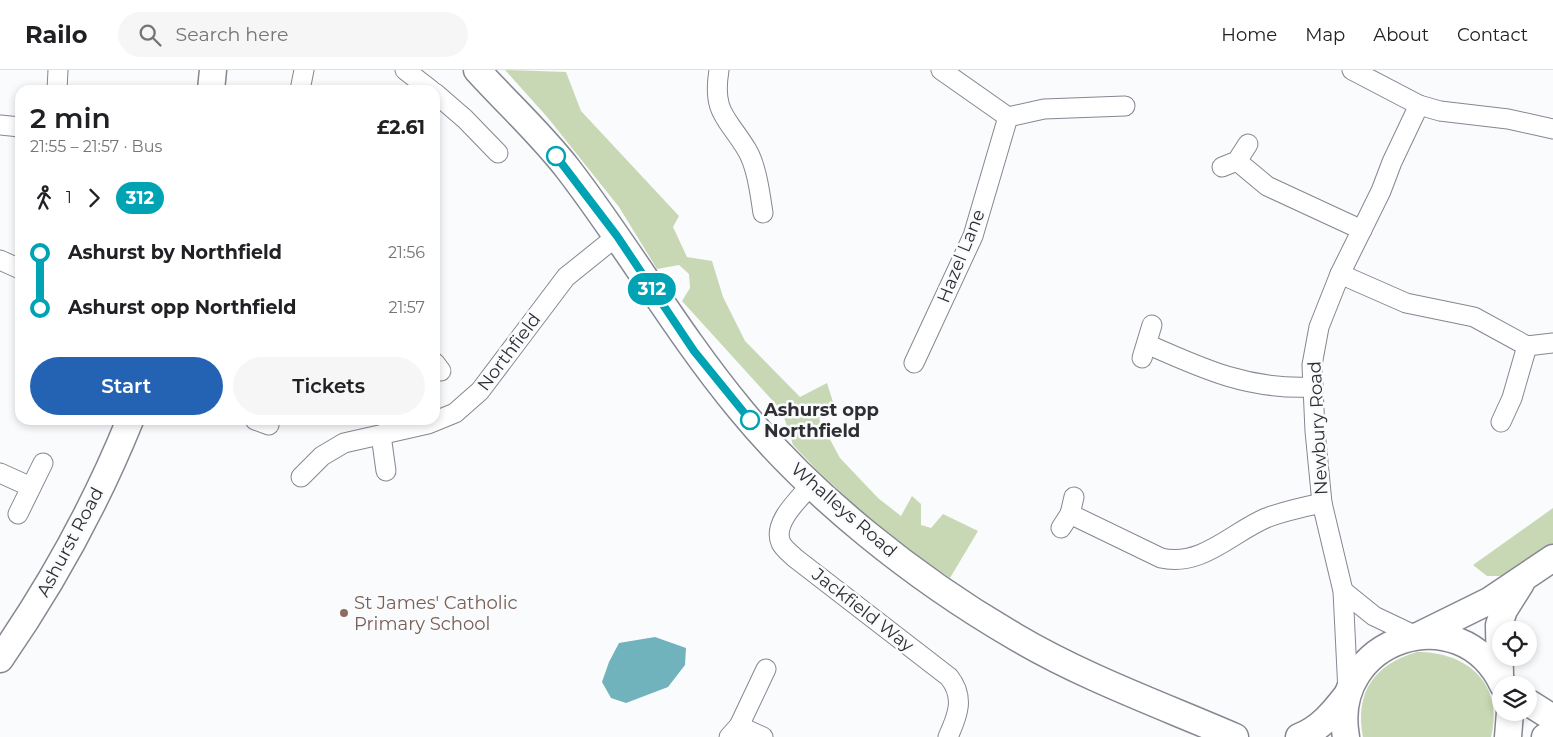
<!DOCTYPE html>
<html lang="en">
<head>
<meta charset="utf-8">
<style>
  body { margin:0; font-family:Montserrat,sans-serif; background:#f6f6f6; color:#202124; height:100vh; display:flex; flex-direction:column; font-size:19px; white-space:nowrap }
  * { box-sizing:border-box; margin:0 }
  p { font-size:16px; color:#757577 }
  .icon { flex:none; width:28px; height:28px; fill:none; stroke:currentColor; stroke-width:2; stroke-linecap:round; stroke-linejoin:round }
  .map { position:relative; flex:1; overflow:hidden }
  .panel { position:absolute; left:15px; top:15px; width:425px; height:340px; display:flex; flex-direction:column; background:#fff; border-radius:15px; box-shadow:0 2px 8px #0003 }
  .panel>* { flex:none }
  .badge { padding:0 10px; border-radius:16px; font-size:18px; line-height:32px }
  .controls { position:absolute; left:1492px; top:551px; display:grid; gap:10px }
  .controls a { display:grid; place-items:center; width:45px; height:45px; border-radius:50%; background:#fff; box-shadow:0 2px 8px #0003; font-size:25px }
  .map>.badge { position:absolute; translate:-50% -50%; box-shadow:0 0 0 2px #fff }
  .legs { display:flex; align-items:center; gap:8px; height:55px; padding:0 15px; font-size:16px }
  .legs p { margin-inline-start:auto }
  .headline { display:flex; align-items:center; justify-content:space-between; height:85px; padding:0 15px }
  h1 { font-size:28px; font-weight:600; line-height:38px }
  .button { display:flex; gap:10px; margin-top:auto; padding:10px 15px }
  .button a { flex:1; height:58px; border-radius:30px; background:#2463b4; color:#fff; font-size:20px; font-weight:600; line-height:58px; text-align:center }
  .button a+a { background:#f6f6f6; color:#202124 }
  ul { padding:0 15px; list-style:none }
  li { display:flex; align-items:center; gap:18px; height:55px; font-size:19px }
  li i { display:grid; place-items:center; width:8px; height:100%; margin:0 6px; background:currentColor }
  li i::after { content:''; width:12px; height:12px; margin:-6px; border:4px solid; border-radius:50%; background:#fff }
  li p { margin-inline-start:auto }
  li:first-child i { background:linear-gradient(#0000 50%,currentColor 0) }
  li:last-child i { background:linear-gradient(currentColor 50%,#0000 0) }
  header { display:flex; align-items:center; gap:30px; box-sizing:border-box; height:70px; padding:0 25px; background:#fff; border-bottom:1px solid #e0e0e0 }
  header strong { font-size:24px }
  nav { display:flex; gap:28px; margin-inline-start:auto; font-size:18px }
  .search { width:350px; height:45px; background:#f6f6f6; display:flex; align-items:center; gap:12px; box-sizing:border-box; padding:0 18px; border-radius:28px; color:#757577; font-size:19px }
  .map>svg:first-child { display:block }
  .green { fill:#c8d8b4 }
  .water { fill:#70b3bd }
  .lines { fill:none; stroke-linecap:round; stroke-linejoin:round }
  .street-casing { stroke:#858791; stroke-width:21 }
  .secondary-casing { stroke:#858791; stroke-width:29 }
  .street { stroke:#fff; stroke-width:19 }
  .secondary { stroke:#fff; stroke-width:26 }
  .line-1-casing { stroke:#fff; stroke-width:11 }
  .line-1 { stroke:#00a3b4; stroke-width:8 }
  .stop-1-dot { fill:#fff; stroke:#00a3b4; stroke-width:2.5 }
  .education-dot { fill:#8d6e63; stroke:#fafbfd; stroke-width:2 }
  .labels { text-anchor:middle; stroke-width:5; stroke-linejoin:round; paint-order:stroke }
  .street-label { font-size:18px; fill:#2e2e33; stroke:#fafbfd }
  .stop-label { font-size:18px; font-weight:bold; fill:#2e2e33; stroke:#fafbfd; text-anchor:start }
  .education-label { font-size:18px; fill:#785e54; stroke:#fafbfd; text-anchor:start }
</style>
</head>
<body>
<header>
<strong>Railo</strong>
<div class="search"><svg class="icon" aria-label="search" viewBox="0 0 24 24"><circle cx="10" cy="10" r="6"/><path d="M15 15l6 6"/></svg>Search here</div>
<nav><a>Home</a><a>Map</a><a>About</a><a>Contact</a></nav>
</header>
<div class="map">
<svg width="1553" height="667" viewBox="0 0 1553 667">
  <rect width="100%" height="100%" fill="#fafbfd"/>
  <g class="green">
    <polygon points="505,0 566,2 581,41 679,146 673,157 687,187 712,191 723,227 745,271 800,327 827,313 834,335 819,349 840,388 878,428 901,446 912,426 921,434 921,455 931,458 943,444 978,461 950,508 914,484 870,450 817,400 793,375 782,341 682,231 690,218 689,204 679,195 657,199 619,137 548,48"/>
    <polygon points="1553,438 1553,482 1521,506 1487,506 1473,495"/>
    <path d="M1417,582c51,0 87,32 74,85h-128c-9,-45 12,-73 54,-85z"/>
  </g>
  <polygon class="water" points="655,567 686,578 685,595 668,617 626,633 611,628 602,612 609,592 619,573"/>
  <g class="lines">
    <defs>
      <g id="street">
        <polyline points="405,0 431,20"/>
        <path d="M719,0c-7,43 8,47 28,80 10,17 13,44 16,63"/>
        <polyline points="1352,0 1419,35 1440,41 1508,49 1553,59"/>
        <polyline points="57,20 58,0"/>
        <polyline points="300,20 304,0"/>
        <polyline points="435,23 465,49 498,83"/>
        <polyline points="1008,47 1044,39 1125,36"/>
        <polyline points="0,55 20,57"/>
        <polyline points="1237,91 1267,116 1362,160"/>
        <polyline points="1222,97 1237,91 1248,74"/>
        <polyline points="0,190 20,199"/>
        <polyline points="1340,204 1406,233 1474,247 1527,276 1553,273"/>
        <path d="M1147,274c56,25 102,46 165,43"/>
        <polyline points="1142,288 1152,255"/>
        <polyline points="435,293 441,301"/>
        <polyline points="914,293 973,166 1008,47 941,0"/>
        <polyline points="255,350 269,355"/>
        <polyline points="1501,352 1512,328 1527,276"/>
        <polyline points="381,365 386,401"/>
        <polyline points="0,403 31,417"/>
        <polyline points="301,407 322,386 344,373 428,354 455,343 480,321 566,207 617,166"/>
        <path d="M811,415c-12,14 -39,38 -30,58 3,6 9,10 14,15l154,119c16,20 9,38 -1,60"/>
        <polyline points="18,444 43,393"/>
        <path d="M1070,444l91,44c41,9 70,-25 105,-40 18,-7 37,-11 56,-15"/>
        <polyline points="1061,458 1070,444 1074,427"/>
        <polyline points="1343,521 1374,546 1416,566"/>
        <polyline points="1348,622 1343,521 1322,433 1315,361 1312,295 1319,257 1340,204 1381,121 1392,92 1419,35"/>
        <polyline points="739,656 763,667"/>
        <polyline points="729,667 739,656 766,599"/>
      </g>
      <g id="secondary">
        <path d="M477,0c30,33 64,64 91,99 60,78 109,164 172,240 72,88 176,170 274,227 69,41 147,69 221,101"/>
        <polyline points="211,20 213,0"/>
        <polyline points="1420,565 1489,531 1553,488"/>
        <path d="M0,589c52,-75 96,-155 130,-239"/>
        <polyline points="1500,607 1499,555 1504,540 1521,513"/>
        <polyline points="1529,633 1553,648"/>
        <path d="M1299,667c21,-8 34,-24 48,-42"/>
        <path d="M1346,667c-18,-99 115,-142 157,-52"/>
        <polyline points="1508,667 1510,642"/>
        <polyline points="1545,667 1553,664"/>
      </g>
    </defs>
    <use href="#street" class="street-casing"/>
    <use href="#secondary" class="secondary-casing"/>
    <use href="#street" class="street"/>
    <use href="#secondary" class="secondary"/>
  </g>
  <g class="lines">
    <defs>
      <polyline id="line-1" points="556,86 617,166 694,281 750,350"/>
    </defs>
    <use href="#line-1" class="line-1-casing"/>
    <use href="#line-1" class="line-1"/>
  </g>
  <g class="stop-1-dot">
    <circle cx="556" cy="86" r="9"/>
    <circle cx="750" cy="350" r="9"/>
  </g>
  <circle class="education-dot" cx="344" cy="543" r="5"/>
  <g class="labels">
    <g class="street-label">
      <text transform="translate(961 186) rotate(-68)" y="6">Hazel Lane</text>
      <text transform="translate(509 282) rotate(-53)" y="6">Northfield</text>
      <text transform="translate(1318 358) rotate(-93)" y="6">Newbury Road</text>
      <text transform="translate(844 440) rotate(41)" y="6">Whalleys Road</text>
      <text transform="translate(70 472) rotate(-62)" y="6">Ashurst Road</text>
      <text transform="translate(863 540) rotate(38)" y="6">Jackfield Way</text>
    </g>
    <g class="stop-label">
      <text x="764" y="346">Ashurst opp<tspan x="764" dy="21">Northfield</tspan></text>
    </g>
    <g class="education-label">
      <text x="354" y="539">St James' Catholic<tspan x="354" dy="21">Primary School</tspan></text>
    </g>
  </g>
</svg>
<div class="controls">
<a><svg class="icon" aria-label="locate" viewBox="0 0 24 24"><circle cx="12" cy="12" r="6"/><path d="M12 2v4M12 18v4M2 12h4M18 12h4"/></svg></a>
<a><svg class="icon" aria-label="layers" viewBox="0 0 24 24"><path d="M12 4l9 5-9 5-9-5zM3 14l9 5 9-5"/></svg></a>
</div>
<b class="badge" style="left:652px;top:219px;background:#00a3b4;color:#fff">312</b>
<section class="panel">
<div class="headline"><div><h1>2 min</h1><p>21:55 – 21:57 · Bus</p></div><b>£2.61</b></div>
<div class="legs"><svg class="icon" aria-label="walk" viewBox="0 0 24 24"><circle cx="13" cy="4" r="2"/><path d="M13 8l-2 6 4 7M11 14l-3 7M7 12l3-4h3l4 4"/></svg>1<svg class="icon" aria-label="forward" viewBox="0 0 24 24"><path d="M9 5l7 7-7 7"/></svg><b class="badge" style="background:#00a3b4;color:#fff">312</b></div>
<ul>
<li><i style="color:#00a3b4"></i><b>Ashurst by Northfield</b><p>21:56</p></li>
<li><i style="color:#00a3b4"></i><b>Ashurst opp Northfield</b><p>21:57</p></li>
</ul>
<div class="button"><a>Start</a><a>Tickets</a></div>
</section>
</div>
</body>
</html>
